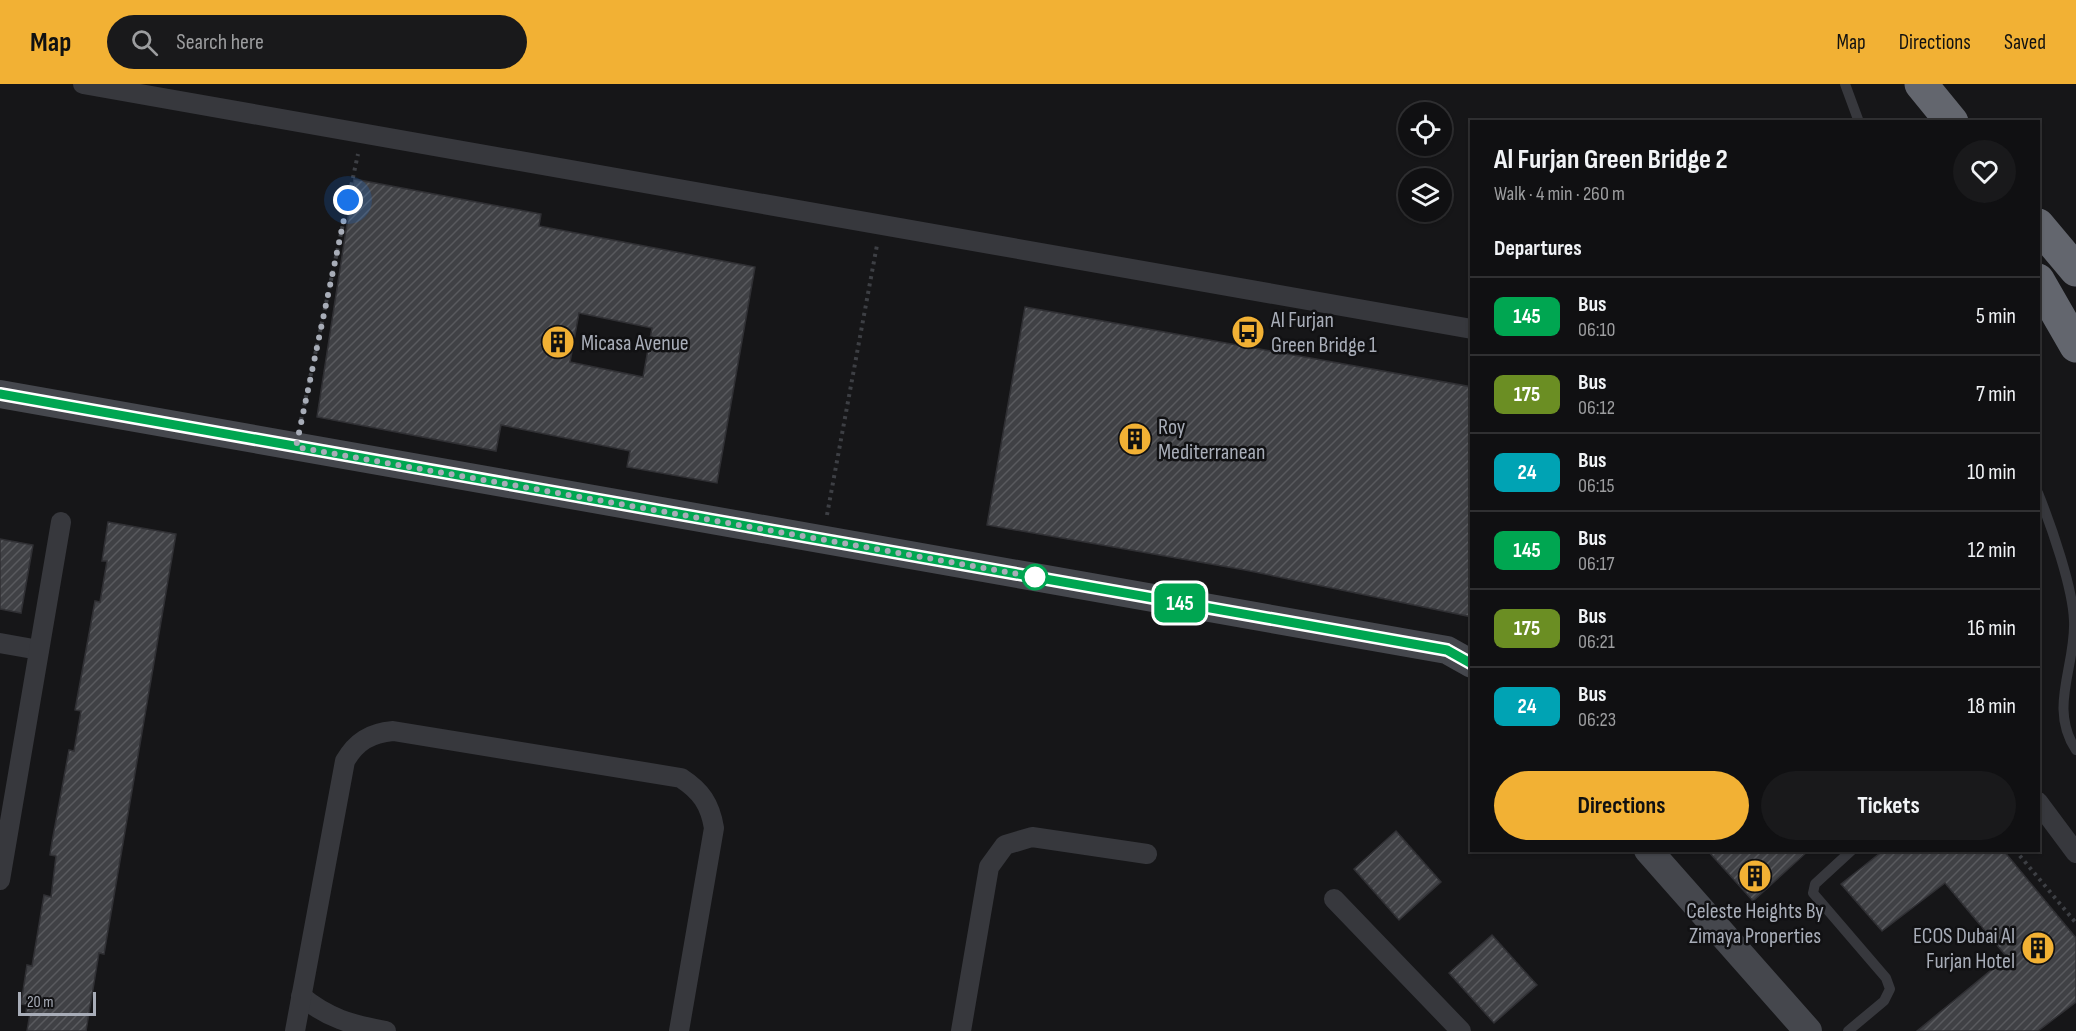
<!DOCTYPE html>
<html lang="en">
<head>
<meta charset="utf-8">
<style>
  body { margin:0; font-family:"Sofia Sans Condensed",sans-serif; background:#19191b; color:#f1f3f6; height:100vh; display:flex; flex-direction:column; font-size:22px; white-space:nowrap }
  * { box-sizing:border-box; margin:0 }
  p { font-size:20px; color:#9c9d9f }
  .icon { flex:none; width:33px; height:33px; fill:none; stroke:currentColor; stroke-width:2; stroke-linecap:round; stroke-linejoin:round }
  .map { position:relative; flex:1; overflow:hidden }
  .sheet { position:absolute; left:1470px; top:36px; width:570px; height:732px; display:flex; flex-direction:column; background:#101012; border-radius:0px; box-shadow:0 2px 4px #0004,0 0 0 2px #303032 }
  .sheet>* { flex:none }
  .badge { padding:0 12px; border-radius:9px; font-size:21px; line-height:39px }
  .tools { position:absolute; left:1398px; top:18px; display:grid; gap:12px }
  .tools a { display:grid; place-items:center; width:54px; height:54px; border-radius:50%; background:#101012; box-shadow:0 2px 4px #0004,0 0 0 2px #303032; font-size:30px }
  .scale { position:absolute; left:18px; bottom:15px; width:78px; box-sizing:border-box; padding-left:6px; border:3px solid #a8adb8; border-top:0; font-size:16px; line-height:21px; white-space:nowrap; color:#a8adb8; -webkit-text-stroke:4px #111113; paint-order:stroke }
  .you { position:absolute; width:30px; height:30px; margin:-15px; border:4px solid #fff; border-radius:50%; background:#1a73e8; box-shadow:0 0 0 9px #1a73e833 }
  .map>.badge { position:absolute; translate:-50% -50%; box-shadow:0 0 0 3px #fff }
  h2 { padding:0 24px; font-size:22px; line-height:54px }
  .round { display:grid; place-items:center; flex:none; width:63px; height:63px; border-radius:32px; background:#19191b }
  .summary { display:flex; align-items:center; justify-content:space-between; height:102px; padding:0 24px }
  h1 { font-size:28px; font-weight:700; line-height:45px }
  .cta { display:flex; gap:12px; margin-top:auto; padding:12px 24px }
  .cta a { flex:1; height:69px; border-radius:36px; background:#f2b134; color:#111; font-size:24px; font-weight:700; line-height:69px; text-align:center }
  .cta a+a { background:#19191b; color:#f1f3f6 }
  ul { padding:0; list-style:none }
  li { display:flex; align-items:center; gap:18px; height:78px; padding:0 24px; border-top:2px solid #303032 }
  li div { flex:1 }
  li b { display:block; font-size:22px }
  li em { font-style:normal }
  li .badge { min-width:66px; font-weight:700; text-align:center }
  header { display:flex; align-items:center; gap:36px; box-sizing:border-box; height:84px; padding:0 30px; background:#f2b134; color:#111 }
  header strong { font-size:28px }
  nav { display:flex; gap:33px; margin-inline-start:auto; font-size:21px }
  .search { width:420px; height:54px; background:#19191b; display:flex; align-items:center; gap:15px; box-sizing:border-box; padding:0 21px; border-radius:33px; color:#9c9d9f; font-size:22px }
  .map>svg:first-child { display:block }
  .building { fill:url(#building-hatch); stroke:#303034; stroke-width:1.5; fill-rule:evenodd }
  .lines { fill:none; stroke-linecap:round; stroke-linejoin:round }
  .path { stroke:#3d3f44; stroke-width:4; stroke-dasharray:3 4.5; stroke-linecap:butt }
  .lane { stroke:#37383d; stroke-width:10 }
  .street { stroke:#37383d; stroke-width:20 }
  .secondary { stroke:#45474d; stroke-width:28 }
  .highway { stroke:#63666e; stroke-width:33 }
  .line-casing { stroke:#fff; stroke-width:14 }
  .line { stroke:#00a651; stroke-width:9 }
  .walk { stroke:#a8adb8; stroke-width:6; stroke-dasharray:0 10.8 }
  .stop-dot { fill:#fff; stroke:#00a651; stroke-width:3 }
  .labels { text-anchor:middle; stroke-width:5; stroke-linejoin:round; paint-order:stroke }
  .poi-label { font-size:22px; fill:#a8adb8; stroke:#111113; text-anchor:start }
</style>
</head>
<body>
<header>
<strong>Map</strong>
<div class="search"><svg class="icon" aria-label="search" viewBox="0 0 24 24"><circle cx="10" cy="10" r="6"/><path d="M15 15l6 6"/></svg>Search here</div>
<nav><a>Map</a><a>Directions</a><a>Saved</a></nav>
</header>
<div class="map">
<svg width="2076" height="947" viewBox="0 0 2076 947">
  <defs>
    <pattern id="building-hatch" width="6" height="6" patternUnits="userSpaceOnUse" patternTransform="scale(1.5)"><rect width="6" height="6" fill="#404145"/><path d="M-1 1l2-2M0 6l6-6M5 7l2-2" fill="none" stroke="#595a5e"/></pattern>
  </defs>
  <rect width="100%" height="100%" fill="#161618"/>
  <g class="building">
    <path d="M354,95l187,35 -2,12 216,41 -38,216 -90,-16 3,-16 -129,-26 -5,26 -179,-34zM579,229l73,15 -9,49 -73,-15z"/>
    <polygon points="1025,223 1472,303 1472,533 1245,486 987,441"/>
    <polygon points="108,438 176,450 104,870 99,869 86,947 27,947 30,929 26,928 27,921 21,920 27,881 32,882 44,811 51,813 56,772 50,771 52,758 69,666 74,667 81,627 75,626 95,517 100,518 107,477 102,477"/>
    <polygon points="0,455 33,461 21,529 0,525"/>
    <polygon points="1396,747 1441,798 1399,836 1354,785"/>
    <polygon points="1707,766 1809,766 1753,817"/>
    <polygon points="1884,766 2003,766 2076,854 2076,918 2038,947 1917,947 2007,873 1945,799 1882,847 1841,800"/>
    <polygon points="1492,851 1537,901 1494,939 1449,889"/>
  </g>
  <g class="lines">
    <g class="path">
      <polyline points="301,336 358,70"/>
      <polyline points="827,431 877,161"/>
      <polyline points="2015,766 2076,839"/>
    </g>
    <g class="lane">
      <polyline points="1845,0 1859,38"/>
      <path d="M2038,409c13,32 35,95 36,128 2,45 -26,87 2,129"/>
      <polyline points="1848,947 1884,917 1890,905 1886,894 1813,809 1815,800 1852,766"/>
    </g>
    <g class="street">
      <polyline points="83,0 1472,245"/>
      <polyline points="0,559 39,566"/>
      <polyline points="2038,718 2076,769"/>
      <polyline points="0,796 61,438"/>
      <polyline points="1334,815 1461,947"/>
      <path d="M301,912c26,22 51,29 85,35"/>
      <path d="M295,947l50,-270c11,-19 25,-28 48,-30l288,47c20,13 29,26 33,50l-35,203"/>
      <polyline points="961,947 989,783 1005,761 1032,753 1147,770"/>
    </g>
    <g class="secondary">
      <polyline points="0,310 1447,566 1472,580"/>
      <polyline points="1648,766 1808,947"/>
    </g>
    <g class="highway">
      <polyline points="1921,0 1952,38"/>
      <polyline points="2038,141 2076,186"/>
      <polyline points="2038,196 2076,262"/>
    </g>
  </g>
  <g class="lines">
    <defs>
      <polyline id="line" points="0,310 1447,566 1472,580"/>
    </defs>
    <use href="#line" class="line-casing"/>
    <use href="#line" class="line"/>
    <polyline class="walk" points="348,116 296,363 1035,493"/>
  </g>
  <defs>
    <symbol id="bus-disc" viewBox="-11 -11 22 22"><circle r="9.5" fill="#f2b134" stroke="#111113"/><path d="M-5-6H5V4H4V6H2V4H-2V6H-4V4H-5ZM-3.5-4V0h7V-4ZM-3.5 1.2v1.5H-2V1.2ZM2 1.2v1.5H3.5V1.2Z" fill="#111"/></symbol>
    <symbol id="building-disc" viewBox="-11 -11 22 22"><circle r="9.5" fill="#f2b134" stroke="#111113"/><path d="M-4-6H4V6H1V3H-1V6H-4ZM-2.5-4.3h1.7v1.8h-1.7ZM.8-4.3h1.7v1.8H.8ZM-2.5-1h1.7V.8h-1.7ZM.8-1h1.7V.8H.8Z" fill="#111"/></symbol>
  </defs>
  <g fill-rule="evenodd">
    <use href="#bus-disc" x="1229" y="229" width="38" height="38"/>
    <use href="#building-disc" x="539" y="239" width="38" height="38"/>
    <use href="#building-disc" x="1116" y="336" width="38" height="38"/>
    <use href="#building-disc" x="1736" y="773" width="38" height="38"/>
    <use href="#building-disc" x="2019" y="845" width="38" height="38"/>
  </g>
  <circle class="stop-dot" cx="1035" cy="493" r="12"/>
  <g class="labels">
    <g class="poi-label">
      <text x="1271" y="243">Al Furjan<tspan x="1271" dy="25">Green Bridge 1</tspan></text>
      <text x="581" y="266">Micasa Avenue</text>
      <text x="1158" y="350">Roy<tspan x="1158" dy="25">Mediterranean</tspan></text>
      <text x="1755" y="834" text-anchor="middle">Celeste Heights By<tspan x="1755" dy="25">Zimaya Properties</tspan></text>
      <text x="2015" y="859" text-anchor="end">ECOS Dubai Al<tspan x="2015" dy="25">Furjan Hotel</tspan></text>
    </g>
  </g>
</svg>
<div class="tools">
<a><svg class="icon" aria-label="locate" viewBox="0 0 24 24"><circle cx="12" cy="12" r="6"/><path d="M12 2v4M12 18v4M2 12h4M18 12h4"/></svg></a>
<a><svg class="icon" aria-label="layers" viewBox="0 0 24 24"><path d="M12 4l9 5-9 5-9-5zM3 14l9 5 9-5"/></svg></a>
</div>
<div class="scale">20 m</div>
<div class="you" style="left:348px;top:116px"></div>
<b class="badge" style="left:1180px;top:519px;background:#00a651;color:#fff">145</b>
<section class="sheet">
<div class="summary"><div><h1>Al Furjan Green Bridge 2</h1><p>Walk · 4 min · 260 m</p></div><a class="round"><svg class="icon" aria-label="heart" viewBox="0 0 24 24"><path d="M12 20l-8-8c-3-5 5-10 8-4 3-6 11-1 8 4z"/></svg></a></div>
<h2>Departures</h2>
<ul>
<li><span class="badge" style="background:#00a651;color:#fff">145</span><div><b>Bus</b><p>06:10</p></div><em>5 min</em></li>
<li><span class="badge" style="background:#6b8e23;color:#fff">175</span><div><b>Bus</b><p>06:12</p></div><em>7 min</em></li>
<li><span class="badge" style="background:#00a3b4;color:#fff">24</span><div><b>Bus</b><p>06:15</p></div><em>10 min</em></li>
<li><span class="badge" style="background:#00a651;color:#fff">145</span><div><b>Bus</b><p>06:17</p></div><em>12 min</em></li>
<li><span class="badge" style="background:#6b8e23;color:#fff">175</span><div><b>Bus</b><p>06:21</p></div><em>16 min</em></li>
<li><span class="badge" style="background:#00a3b4;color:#fff">24</span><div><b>Bus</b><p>06:23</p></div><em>18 min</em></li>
</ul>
<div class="cta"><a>Directions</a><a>Tickets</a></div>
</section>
</div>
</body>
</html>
